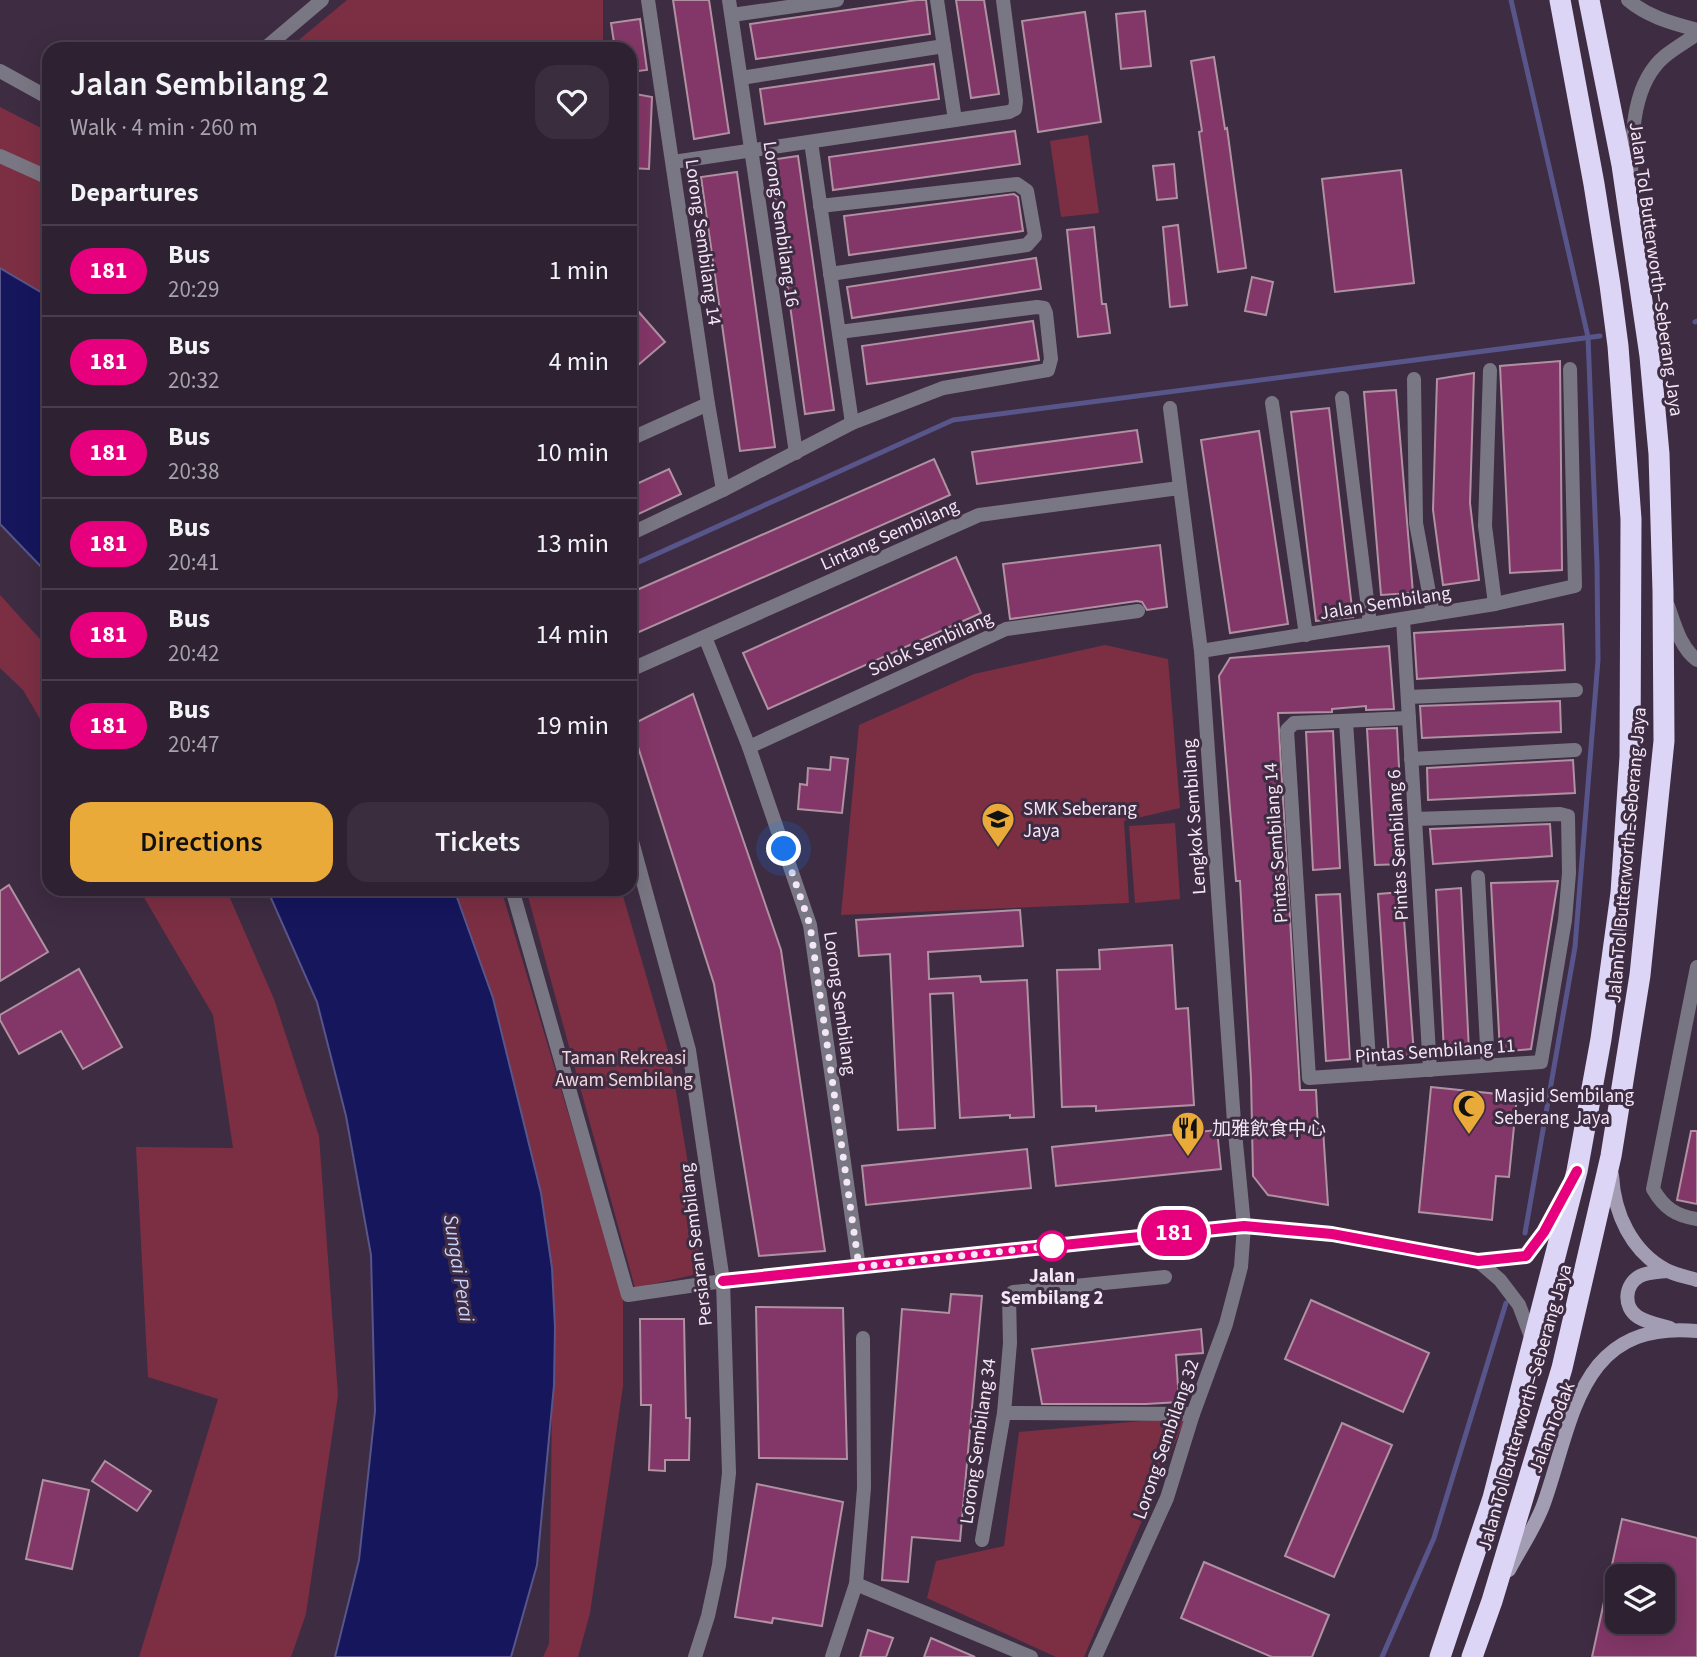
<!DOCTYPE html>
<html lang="en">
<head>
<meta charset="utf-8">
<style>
  body { margin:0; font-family:"Source Sans 3","Noto Sans SC",sans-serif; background:#3a2e3e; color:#f1f3f6; height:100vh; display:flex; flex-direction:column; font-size:26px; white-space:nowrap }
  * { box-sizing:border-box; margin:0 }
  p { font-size:23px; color:#a7a3ac }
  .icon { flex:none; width:38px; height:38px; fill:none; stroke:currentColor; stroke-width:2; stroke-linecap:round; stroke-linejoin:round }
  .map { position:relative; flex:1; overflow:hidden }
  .side { position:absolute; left:42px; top:42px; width:595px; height:854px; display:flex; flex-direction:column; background:#2e2132; border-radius:21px; box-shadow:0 7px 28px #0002,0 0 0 2px #493e4d }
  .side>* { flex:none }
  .badge { padding:0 14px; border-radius:23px; font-size:24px; line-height:46px }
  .fabs { position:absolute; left:1605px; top:1564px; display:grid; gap:14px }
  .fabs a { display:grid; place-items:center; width:70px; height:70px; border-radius:14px; background:#2e2132; box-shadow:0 7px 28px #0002,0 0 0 2px #493e4d; font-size:35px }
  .you { position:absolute; width:35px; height:35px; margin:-18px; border:5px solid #fff; border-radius:50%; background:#1a73e8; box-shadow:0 0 0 10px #1a73e833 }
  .map>.badge { position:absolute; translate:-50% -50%; box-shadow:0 0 0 4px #fff }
  h2 { padding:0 28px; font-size:26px; line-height:63px }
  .round { display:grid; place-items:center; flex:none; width:74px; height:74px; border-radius:21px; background:#3a2e3e }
  .headline { display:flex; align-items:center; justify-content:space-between; height:119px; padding:0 28px }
  h1 { font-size:33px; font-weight:600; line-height:52px }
  .action { display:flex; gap:14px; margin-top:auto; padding:14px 28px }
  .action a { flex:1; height:80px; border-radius:21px; background:#eaaa39; color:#111; font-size:28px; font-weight:600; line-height:80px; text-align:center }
  .action a+a { background:#3a2e3e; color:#f1f3f6 }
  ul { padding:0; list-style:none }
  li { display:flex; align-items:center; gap:21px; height:91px; padding:0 28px; border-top:2px solid #493e4d }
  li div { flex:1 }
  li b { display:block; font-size:26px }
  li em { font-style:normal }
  li .badge { min-width:77px; font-weight:700; text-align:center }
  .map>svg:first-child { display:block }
  .green { fill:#7c2f43 }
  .water { fill:#15165c; stroke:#58558a; stroke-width:2 }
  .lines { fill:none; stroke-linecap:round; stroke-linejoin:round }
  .stream { stroke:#58558a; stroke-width:5 }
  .building { fill:#833768; stroke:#b091a2; stroke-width:2; fill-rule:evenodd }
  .minor { stroke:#7a7784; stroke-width:14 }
  .tertiary { stroke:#7a7784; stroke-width:14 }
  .secondary { stroke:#a29db2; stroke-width:14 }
  .motorway { stroke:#ddd5f5; stroke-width:21 }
  .line-casing { stroke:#fff; stroke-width:16 }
  .line { stroke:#e6007e; stroke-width:10 }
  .walk { stroke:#f3e7f5; stroke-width:7; stroke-dasharray:0 12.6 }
  .stop-dot { fill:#fff; stroke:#e6007e; stroke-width:3.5 }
  .labels { text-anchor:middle; stroke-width:6; stroke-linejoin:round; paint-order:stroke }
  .street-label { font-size:19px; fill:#f3e7f5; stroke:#3e2c42 }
  .poi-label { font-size:19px; fill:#f3e7f5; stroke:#3e2c42; text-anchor:start }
  .park-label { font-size:19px; fill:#f1d6da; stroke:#3e2c42 }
  .stop-label { font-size:19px; font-weight:bold; fill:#f3e7f5; stroke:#3e2c42 }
  .water-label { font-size:21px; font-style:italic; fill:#c5d0fb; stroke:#3e2c42 }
</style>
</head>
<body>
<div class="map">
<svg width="1697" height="1657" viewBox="0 0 1697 1657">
  <rect width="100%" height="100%" fill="#3e2c42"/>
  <g class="green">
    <polygon points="347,0 603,0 603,49 288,49"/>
    <polygon points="0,107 49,132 49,297 0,268"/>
    <polygon points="1088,135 1099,213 1061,217 1050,141"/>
    <polygon points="0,595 49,649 49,734 23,690 0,668"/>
    <polygon points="1105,645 1168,659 1180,808 1124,821 1129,903 841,915 859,725 974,674"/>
    <polygon points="1175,823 1180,899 1135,903 1129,826"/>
    <polygon points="139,889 226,889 274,999 319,1136 338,1395 306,1614 291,1657 139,1657 218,1399 148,1377 136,1147 233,1148 213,1015"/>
    <polygon points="454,889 501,889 623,1296 623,1386 590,1613 578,1657 543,1657 549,1644 552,1405 555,1327 552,1268 541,1193 493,998"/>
    <polygon points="526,889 621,889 671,1061 706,1272 635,1288"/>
    <polygon points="1186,1417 1084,1657 1056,1657 927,1598 936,1561 1004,1546 1019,1432"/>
  </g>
  <g class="water">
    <polygon points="0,268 49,297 49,575 0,524"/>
    <polygon points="267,889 454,889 493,998 541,1193 552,1268 555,1327 554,1385 537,1565 511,1657 335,1657 359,1560 375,1411 371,1255 346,1116 317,1002"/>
  </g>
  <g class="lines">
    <g class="stream">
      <polyline points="1511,0 1588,337 1597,564 1598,660 1575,947 1525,1233"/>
      <polyline points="1695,322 1697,321"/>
      <polyline points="630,566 953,420 1600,336"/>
      <polyline points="1382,1657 1434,1538 1506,1303"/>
    </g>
  </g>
  <g class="building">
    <polygon points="673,0 709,0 729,133 694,139"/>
    <polygon points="917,0 926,0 930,34 756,59 750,24"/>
    <polygon points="956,0 984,0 999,94 971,98"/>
    <polygon points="1145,11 1151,66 1121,69 1116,14"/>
    <polygon points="1085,12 1101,122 1038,132 1022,21"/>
    <polygon points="640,19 647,70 630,72 630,49 615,49 611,23"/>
    <polygon points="1214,57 1225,129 1227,128 1246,268 1218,272 1199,132 1202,131 1191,61"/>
    <polygon points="934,64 939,99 765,124 760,89"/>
    <polygon points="630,93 652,97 649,169 630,168"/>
    <polygon points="1015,131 1020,164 833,190 829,157"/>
    <polygon points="798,156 834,410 805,414 770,160"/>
    <polygon points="1174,164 1177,198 1157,200 1153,166"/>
    <polygon points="1401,170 1414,283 1335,292 1322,179"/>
    <polygon points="737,172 775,447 740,451 701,177"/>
    <polygon points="1014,194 1018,197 1023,231 849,255 844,216"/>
    <polygon points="1178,225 1187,305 1170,307 1163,227"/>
    <polygon points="1094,227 1102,304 1106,304 1110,333 1078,337 1067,230"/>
    <polygon points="1036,258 1041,289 852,318 847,287"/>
    <polygon points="1252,277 1273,282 1266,315 1245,311"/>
    <polygon points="630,302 665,342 630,372"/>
    <polygon points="1033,321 1039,360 867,384 862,346"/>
    <polygon points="1560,361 1562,570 1510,573 1500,366"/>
    <polygon points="1474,373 1470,503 1479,580 1443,585 1433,510 1437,379"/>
    <polygon points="1396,390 1413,593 1381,595 1364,392"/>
    <polygon points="1329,408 1353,617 1316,621 1291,412"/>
    <polygon points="1137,430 1142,462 977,484 972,452"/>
    <polygon points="1259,431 1288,624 1230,633 1201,440"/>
    <polygon points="934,459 950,495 630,636 630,593"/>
    <polygon points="669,469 681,494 630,518 630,487"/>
    <polygon points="1160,545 1167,607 1147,610 1142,602 1137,601 1010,619 1003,564"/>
    <polygon points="956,557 981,613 768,709 743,653"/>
    <polygon points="1563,624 1565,670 1417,679 1414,633"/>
    <polygon points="1389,646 1394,709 1366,710 1366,706 1332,709 1332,712 1278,713 1300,1090 1316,1090 1318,1129 1323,1129 1328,1205 1268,1195 1253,1176 1251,1078 1240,881 1236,881 1219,676 1230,658"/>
    <polygon points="693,694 781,950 825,1251 759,1256 714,984 631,725"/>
    <polygon points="1560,701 1561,732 1422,738 1420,706"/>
    <polygon points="1397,728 1404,864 1375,865 1367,729"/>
    <polygon points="1333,731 1340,868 1313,870 1306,732"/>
    <polygon points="831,757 848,759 842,813 798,809 800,784 807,785 808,768 830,770"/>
    <polygon points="1573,760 1575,793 1428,800 1427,768"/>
    <polygon points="1550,824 1552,856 1433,864 1430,829"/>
    <polygon points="1558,881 1531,1049 1500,1052 1491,883"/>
    <polygon points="9,885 48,952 0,981 0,891"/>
    <polygon points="1461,888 1469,1051 1444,1053 1436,890"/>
    <polygon points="1402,892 1414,1055 1389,1057 1378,894"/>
    <polygon points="1340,894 1350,1059 1326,1061 1316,895"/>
    <polygon points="1020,910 1023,946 928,952 929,979 980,976 981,982 1027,980 1034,1117 1010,1118 1010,1115 960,1118 953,993 930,994 935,1128 898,1130 890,954 859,956 856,920"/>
    <polygon points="1172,945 1176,1009 1188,1008 1194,1105 1096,1111 1096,1106 1062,1107 1057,970 1100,969 1099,950"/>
    <polygon points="79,969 122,1047 83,1069 61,1031 19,1054 0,1020 0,1015"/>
    <polygon points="1431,1087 1517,1096 1509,1177 1496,1176 1492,1220 1419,1212"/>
    <polygon points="1217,1130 1221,1169 1056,1186 1052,1147"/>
    <polygon points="1691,1131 1697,1131 1697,1204 1677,1200"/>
    <polygon points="1027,1149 1031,1188 866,1205 862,1166"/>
    <polygon points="951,1294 982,1296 960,1541 912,1537 908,1582 882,1580 902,1309 949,1313"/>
    <polygon points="1311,1300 1429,1353 1403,1412 1285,1359"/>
    <polygon points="756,1307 843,1308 847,1459 759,1458"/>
    <polygon points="640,1319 684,1319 686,1418 690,1418 689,1460 665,1460 665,1471 649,1470 651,1405 641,1405"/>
    <polygon points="1201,1329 1203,1353 1176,1355 1179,1402 1146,1404 1042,1404 1032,1349"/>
    <polygon points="1342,1423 1392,1445 1334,1577 1285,1556"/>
    <polygon points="105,1461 151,1491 137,1511 92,1481"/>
    <polygon points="43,1480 89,1490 72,1569 26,1559"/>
    <polygon points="757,1484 843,1502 822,1626 773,1618 772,1623 735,1617"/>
    <path d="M1622,1519l75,19v119h-105zM1617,1577h45v45h-45z"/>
    <polygon points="1204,1562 1329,1615 1312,1657 1272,1657 1181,1618"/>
    <polygon points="868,1630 893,1638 886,1657 860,1657"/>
    <polygon points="931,1638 975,1657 924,1657"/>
  </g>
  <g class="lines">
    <g class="minor">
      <polyline points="648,0 708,404 723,490"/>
      <polyline points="729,0 796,453"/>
      <polyline points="937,0 955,120"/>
      <polyline points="732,15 837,0"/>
      <polyline points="264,49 322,0"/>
      <polyline points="0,71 49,98"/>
      <polyline points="741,78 944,46"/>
      <polyline points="811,142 852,423"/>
      <polyline points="0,156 49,178"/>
      <polyline points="673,162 1009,112 1015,109 1016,101 1003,0"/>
      <polyline points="820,206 1017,184 1027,191 1035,236 1027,245 830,274"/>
      <polyline points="1490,370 1485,526 1495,604"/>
      <polyline points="1414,379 1416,523 1433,614"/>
      <polyline points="1342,398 1370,624"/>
      <polyline points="1272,403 1306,635"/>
      <polyline points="630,439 708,404"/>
      <polyline points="630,534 723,490 852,423 943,388 1048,370 1051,359 1046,313 1044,308 1037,307 839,332"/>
      <polyline points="1403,619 1430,1070"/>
      <polyline points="705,637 749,747 810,925 859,1267"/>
      <polyline points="1201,651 1495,604 1575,586 1570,369"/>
      <polyline points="630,670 979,515 1179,488"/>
      <polyline points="1408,697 1576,690"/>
      <polyline points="1409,718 1294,723 1287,730 1309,1078 1541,1062 1565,920 1569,873 1568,816 1560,814 1415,819"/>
      <polyline points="1346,722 1370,1074"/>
      <polyline points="749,747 1006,629 1138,611"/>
      <polyline points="1411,759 1575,750"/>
      <polyline points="630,834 689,1050 723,1281 729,1473 719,1565 708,1616 695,1657"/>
      <polyline points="1478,877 1488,1065"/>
      <polyline points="512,889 628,1295 723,1281 1244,1226 1331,1234 1478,1261 1526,1256 1544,1232 1564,1196"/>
      <path d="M1697,967l-44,222c11,19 23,27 44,30"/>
      <polyline points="1478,1261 1500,1280 1519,1305 1533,1342"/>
      <polyline points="1004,1413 1193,1414"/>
      <polyline points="982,1540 1004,1413 1010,1343 1009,1296 1013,1292 1165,1277"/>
      <polyline points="856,1584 1031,1657"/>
      <polyline points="832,1657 856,1584 864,1488 863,1338"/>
      <polyline points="1095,1657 1167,1498 1193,1414 1226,1324 1241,1267 1244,1226 1234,1122 1201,651 1170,408"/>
    </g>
    <g class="tertiary">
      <path d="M1628,0c20,17 44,23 69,30"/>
      <path d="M1631,179c1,-40 0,-95 34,-123 10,-8 22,-15 32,-22"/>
      <path d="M1668,606c7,19 12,41 29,54"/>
    </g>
    <g class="secondary">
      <path d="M1612,1175c2,38 19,76 54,95 9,5 21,7 31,10"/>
      <path d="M1667,1271c-9,1 -19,1 -27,5 -16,9 -17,31 -2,41 10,6 21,8 32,11"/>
      <path d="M1509,1570c11,-21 27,-44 35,-67 30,-85 35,-183 153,-172"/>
    </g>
    <g class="motorway">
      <polyline points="1440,1657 1493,1498 1577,1171 1601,1039 1621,893 1630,757 1631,519 1618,346 1610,285 1594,184 1560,0"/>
      <polyline points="1472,1657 1492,1601 1562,1368 1611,1156 1640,975 1664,741 1663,591 1659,454 1650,356 1622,165 1589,0"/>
    </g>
  </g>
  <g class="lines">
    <defs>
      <polyline id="line" points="723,1281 1244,1226 1332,1234 1478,1261 1526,1256 1544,1232 1577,1171"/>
    </defs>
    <use href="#line" class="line-casing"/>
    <use href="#line" class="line"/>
    <polyline class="walk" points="784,849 810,925 859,1267 1060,1245 1052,1246"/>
  </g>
  <defs>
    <symbol id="school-pin" viewBox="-11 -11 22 30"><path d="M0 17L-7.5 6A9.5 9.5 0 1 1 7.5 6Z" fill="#eaaa39" stroke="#3e2c42"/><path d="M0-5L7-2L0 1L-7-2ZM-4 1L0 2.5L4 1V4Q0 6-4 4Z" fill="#111"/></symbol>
    <symbol id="mosque-pin" viewBox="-11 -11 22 30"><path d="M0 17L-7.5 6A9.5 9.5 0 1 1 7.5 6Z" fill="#eaaa39" stroke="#3e2c42"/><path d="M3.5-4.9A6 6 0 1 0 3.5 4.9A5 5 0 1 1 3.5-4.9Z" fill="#111"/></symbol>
    <symbol id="restaurant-pin" viewBox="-11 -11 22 30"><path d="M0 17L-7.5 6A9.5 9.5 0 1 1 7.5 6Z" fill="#eaaa39" stroke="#3e2c42"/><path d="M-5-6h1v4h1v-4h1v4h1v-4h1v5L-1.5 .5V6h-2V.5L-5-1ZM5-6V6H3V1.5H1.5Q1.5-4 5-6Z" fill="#111"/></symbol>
  </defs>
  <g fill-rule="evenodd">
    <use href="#school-pin" x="979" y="800" width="38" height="52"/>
    <use href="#mosque-pin" x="1450" y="1087" width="38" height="52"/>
    <use href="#restaurant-pin" x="1169" y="1109" width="38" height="52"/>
  </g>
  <circle class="stop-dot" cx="1052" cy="1246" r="14"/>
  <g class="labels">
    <g class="street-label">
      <text transform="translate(782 224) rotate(82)" y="7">Lorong Sembilang 16</text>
      <text transform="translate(704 242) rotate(82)" y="7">Lorong Sembilang 14</text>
      <text transform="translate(1657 269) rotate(82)" y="7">Jalan Tol Butterworth–Seberang Jaya</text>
      <text transform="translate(889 534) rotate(-24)" y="7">Lintang Sembilang</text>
      <text transform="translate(1385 602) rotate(-9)" y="7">Jalan Sembilang</text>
      <text transform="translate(930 643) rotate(-24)" y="7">Solok Sembilang</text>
      <text transform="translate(1193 817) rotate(-94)" y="7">Lengkok Sembilang</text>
      <text transform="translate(1275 843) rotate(-94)" y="7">Pintas Sembilang 14</text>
      <text transform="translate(1397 845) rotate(-93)" y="7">Pintas Sembilang 6</text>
      <text transform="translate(1626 855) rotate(-85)" y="7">Jalan Tol Butterworth–Seberang Jaya</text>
      <text transform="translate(841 1003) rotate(82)" y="7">Lorong Sembilang</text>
      <text transform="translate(1435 1050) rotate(-4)" y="7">Pintas Sembilang 11</text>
      <text transform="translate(695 1245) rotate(-97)" y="7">Persiaran Sembilang</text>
      <text transform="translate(1524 1407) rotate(-74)" y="7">Jalan Tol Butterworth–Seberang Jaya</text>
      <text transform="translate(1551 1427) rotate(-69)" y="7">Jalan Todak</text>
      <text transform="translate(1165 1439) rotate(-71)" y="7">Lorong Sembilang 32</text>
      <text transform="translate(977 1441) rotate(-82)" y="7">Lorong Sembilang 34</text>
    </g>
    <g class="poi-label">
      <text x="1023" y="815">SMK Seberang<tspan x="1023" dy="22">Jaya</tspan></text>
      <text x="1494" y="1102">Masjid Sembilang<tspan x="1494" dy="22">Seberang Jaya</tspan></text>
      <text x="1212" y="1135">加雅飲食中心</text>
    </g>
    <g class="park-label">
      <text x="624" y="1064">Taman Rekreasi<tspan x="624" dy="22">Awam Sembilang</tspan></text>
    </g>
    <g class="stop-label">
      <text x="1052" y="1282">Jalan<tspan x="1052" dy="22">Sembilang 2</tspan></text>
    </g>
    <g class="water-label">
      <text transform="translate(459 1268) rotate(81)" y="7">Sungai Perai</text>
    </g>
  </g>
</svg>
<div class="fabs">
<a><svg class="icon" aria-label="layers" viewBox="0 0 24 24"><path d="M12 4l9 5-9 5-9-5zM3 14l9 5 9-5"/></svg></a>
</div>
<div class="you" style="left:784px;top:849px"></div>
<b class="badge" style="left:1174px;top:1233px;background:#e6007e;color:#fff">181</b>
<section class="side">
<div class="headline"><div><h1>Jalan Sembilang 2</h1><p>Walk · 4 min · 260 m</p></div><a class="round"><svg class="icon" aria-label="heart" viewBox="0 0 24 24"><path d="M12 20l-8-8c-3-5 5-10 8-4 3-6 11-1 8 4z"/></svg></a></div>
<h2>Departures</h2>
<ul>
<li><span class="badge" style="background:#e6007e;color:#fff">181</span><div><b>Bus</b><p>20:29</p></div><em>1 min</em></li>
<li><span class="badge" style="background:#e6007e;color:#fff">181</span><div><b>Bus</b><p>20:32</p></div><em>4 min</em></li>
<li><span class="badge" style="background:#e6007e;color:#fff">181</span><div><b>Bus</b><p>20:38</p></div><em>10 min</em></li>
<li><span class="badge" style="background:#e6007e;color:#fff">181</span><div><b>Bus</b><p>20:41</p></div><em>13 min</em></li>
<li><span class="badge" style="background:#e6007e;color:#fff">181</span><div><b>Bus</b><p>20:42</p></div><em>14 min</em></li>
<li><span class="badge" style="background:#e6007e;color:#fff">181</span><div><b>Bus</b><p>20:47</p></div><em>19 min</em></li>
</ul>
<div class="action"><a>Directions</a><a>Tickets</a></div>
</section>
</div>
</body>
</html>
